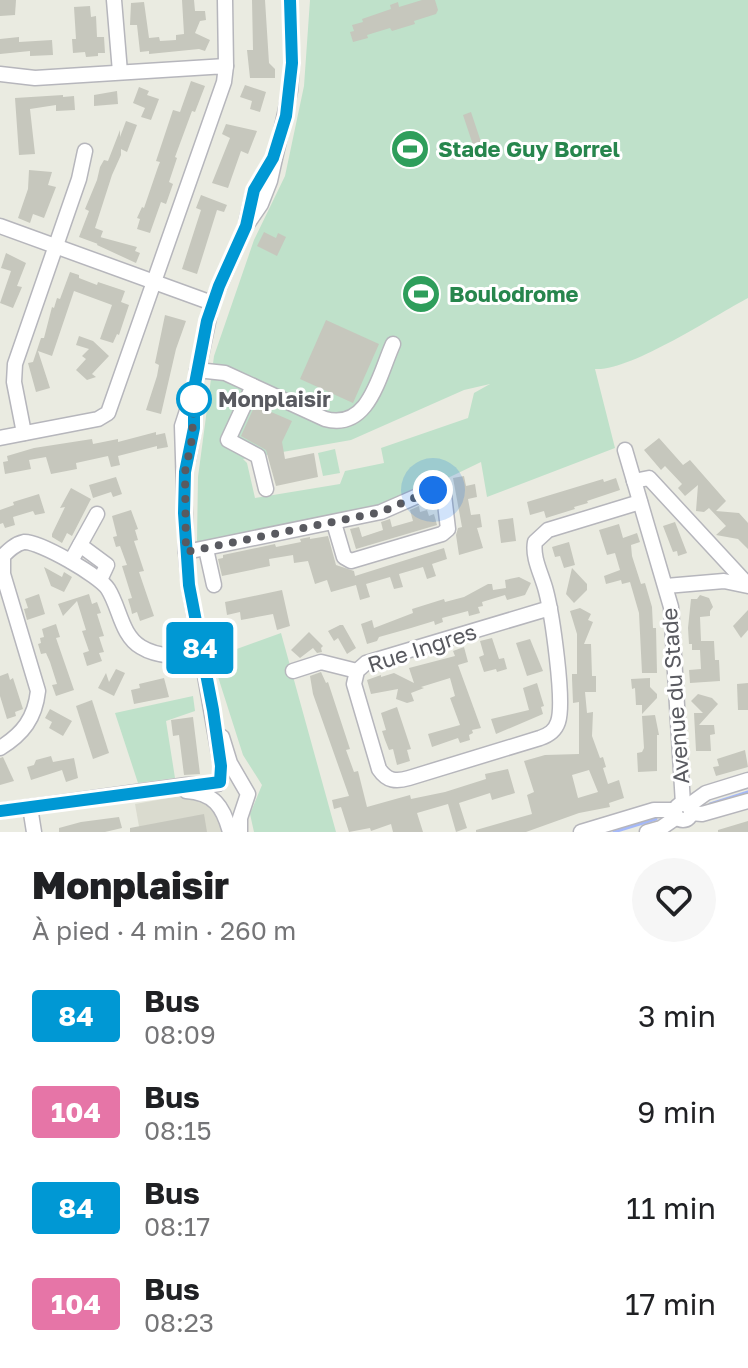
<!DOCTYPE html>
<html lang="fr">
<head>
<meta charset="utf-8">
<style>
  body { margin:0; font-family:"Golos Text",sans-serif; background:#f6f6f6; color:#202124; height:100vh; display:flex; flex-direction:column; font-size:30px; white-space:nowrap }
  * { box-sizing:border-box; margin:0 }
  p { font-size:26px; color:#757577 }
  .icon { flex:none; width:44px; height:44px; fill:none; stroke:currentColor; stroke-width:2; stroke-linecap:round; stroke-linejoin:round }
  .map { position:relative; height:832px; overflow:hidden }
  .side { display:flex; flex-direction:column; background:#fff; flex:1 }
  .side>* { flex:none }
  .badge { padding:0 16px; border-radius:6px; font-size:28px; line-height:52px }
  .you { position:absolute; width:40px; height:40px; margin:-20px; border:6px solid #fff; border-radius:50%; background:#1a73e8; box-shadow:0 0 0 12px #1a73e833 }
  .map>.badge { position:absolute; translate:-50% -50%; box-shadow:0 0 0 4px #fff }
  .round { display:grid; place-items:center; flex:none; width:84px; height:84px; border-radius:42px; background:#f6f6f6 }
  .summary { display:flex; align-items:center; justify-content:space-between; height:136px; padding:0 32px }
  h1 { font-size:38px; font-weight:800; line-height:60px }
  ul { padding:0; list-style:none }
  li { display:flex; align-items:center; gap:24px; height:96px; padding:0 32px }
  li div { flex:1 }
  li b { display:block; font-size:30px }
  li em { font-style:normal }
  li .badge { min-width:88px; font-weight:700; text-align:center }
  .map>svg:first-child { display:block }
  .education { fill:#dadbcf }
  .green { fill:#bfe1ca; fill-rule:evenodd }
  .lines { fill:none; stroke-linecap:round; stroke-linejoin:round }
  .stream { stroke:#a4b8f8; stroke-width:3 }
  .building { fill:#c6c7bd; fill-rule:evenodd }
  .minor-casing { stroke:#b6b6bc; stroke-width:17 }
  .minor { stroke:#fff; stroke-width:14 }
  .line-casing { stroke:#fff; stroke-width:18 }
  .line { stroke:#0098d4; stroke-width:12 }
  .walk { stroke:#595a60; stroke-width:8; stroke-dasharray:0 14.4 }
  .stop-dot { fill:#fff; stroke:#0098d4; stroke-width:4 }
  .labels { text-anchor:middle; stroke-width:6; stroke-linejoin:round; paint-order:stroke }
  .leisure-label { font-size:22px; font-weight:bold; fill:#27864d; stroke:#fff; text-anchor:start }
  .stop-label { font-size:22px; font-weight:bold; fill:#595a60; stroke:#fff; text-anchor:start }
  .street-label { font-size:22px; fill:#595a60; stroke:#fff }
</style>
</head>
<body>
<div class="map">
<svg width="748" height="832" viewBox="0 0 748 832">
  <rect width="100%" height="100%" fill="#eaebe1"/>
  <polygon class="education" points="180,796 197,798 212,807 225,832 140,832 135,804"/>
  <g class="green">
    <path d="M310,0h438v298c-34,18 -119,74 -153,71l20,79 -128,49 -6,-35 -81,39 -199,43 -4,-3 1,-64 16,-121 40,-116 31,-64 19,-90zM490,384l-16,9 -6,25 -87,30 3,15 -39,8 -5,13 -85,14 -8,-35 -4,-4 108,-19 113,-50z"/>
    <polygon points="335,449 340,473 323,476 318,453"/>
    <polygon points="281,633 336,832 254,832 250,814 262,785 243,755 212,658"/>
    <polygon points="193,696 195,711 166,721 175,778 138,783 115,713"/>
  </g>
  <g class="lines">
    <g class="stream">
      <polyline points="710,804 748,792"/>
      <polyline points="614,832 656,819"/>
    </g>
  </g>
  <g class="building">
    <polygon points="0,0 16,0 15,15 0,16"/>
    <polygon points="182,0 194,0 195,11 205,11 206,20 200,21 195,33 210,40 205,51 199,49 149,54 149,51 140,52 137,25 130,25 131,3 144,2 149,38 159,37 160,41 176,40 176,35 184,34"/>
    <polygon points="252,0 265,0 269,63 275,69 275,78 250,78 247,50 253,50"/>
    <polygon points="422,0 435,0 438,10 436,14 414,21 415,24 392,31 390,28 367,35 368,38 353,42 350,32 354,31 352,25 363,22 362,19 391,9 390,5 398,2 399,7"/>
    <polygon points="90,6 91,17 96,16 97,37 104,37 105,53 98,53 98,56 86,57 85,52 73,53 72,39 76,39 74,7"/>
    <polygon points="19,37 19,42 52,40 53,55 30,56 30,51 0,54 0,39"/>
    <polygon points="191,81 205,86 195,112 192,111 175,157 177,158 169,182 173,184 166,204 161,202 150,233 137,229 140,219 137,218 142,207 144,208 158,167 160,162 156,161 173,110 180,112"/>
    <polygon points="245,85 266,92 260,112 250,109 252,101 240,97"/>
    <polygon points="139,87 149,91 147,95 159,99 151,120 141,117 145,108 133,103"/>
    <polygon points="117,91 118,104 94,106 94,95"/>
    <polygon points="63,95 63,97 74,96 75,110 56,111 56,105 30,109 35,154 19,155 15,98"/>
    <polygon points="471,112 481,142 473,145 463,115"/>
    <polygon points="126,121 137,125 127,152 121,149 121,155 112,175 95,228 103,231 98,244 79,237 89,211 85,209 97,180 100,167 104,160 108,161 120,130 120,137"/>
    <polygon points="226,124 257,131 248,154 241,151 228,188 212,183 230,138 222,134"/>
    <polygon points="29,170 52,172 48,185 56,187 44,218 33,214 30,223 18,218 28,189"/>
    <polygon points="201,195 227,205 224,212 217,210 197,274 182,269 201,210 196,208"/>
    <polygon points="264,232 276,238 278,233 286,237 277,256 257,246"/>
    <polygon points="100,237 137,247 135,251 140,253 136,263 97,245"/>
    <polygon points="6,253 26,263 17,286 22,287 13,308 0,303 11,271 1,268"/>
    <polygon points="70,272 79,275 79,278 97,285 98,282 125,291 121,302 129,305 119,335 117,334 113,343 100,339 112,305 74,291 52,356 38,351 50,388 36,392 28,363 33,362 41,338 44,338 52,307 54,308 57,298 60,299"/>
    <polygon points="165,315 186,321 176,349 161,414 146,410 157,376 159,365 155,363"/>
    <polygon points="326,320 379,344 353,403 300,379"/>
    <polygon points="79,336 93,341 109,356 92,374 96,377 87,380 76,370 86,359 82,356 89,349 76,345"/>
    <polygon points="255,405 292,421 282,442 285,459 314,453 318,477 276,486 266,450 241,436"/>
    <polygon points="156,432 156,435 165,433 168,447 157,449 157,446 118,456 120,465 111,467 108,456 76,463 77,469 51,474 46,457 29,460 31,469 5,474 3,462 8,461 7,456 34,448 92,439 93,444 118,439 118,442"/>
    <polygon points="659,438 683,465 690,460 726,501 716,511 739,513 748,523 748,549 738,539 716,535 726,526 709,508 704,512 696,511 698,485 685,496 678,488 682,484 665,466 661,470 644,450"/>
    <polygon points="464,476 466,486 475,484 477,497 468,499 471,515 480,514 482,527 477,528 483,548 459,555 456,535 458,528 462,527 453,478"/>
    <polygon points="116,477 122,494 113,497 111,492 93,498 89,485"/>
    <polygon points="616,478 620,490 587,501 588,503 574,507 575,509 546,518 544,511 530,515 527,502 603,479 604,482"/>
    <polygon points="71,488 91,499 72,536 67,533 62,543 52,537 52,534 65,507 60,508"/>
    <polygon points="39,494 45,513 35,515 33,511 13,517 15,525 5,528 3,523 0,524 0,510 14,505 13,502"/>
    <polygon points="419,506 420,512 427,510 429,516 434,514 437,525 356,549 350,529 359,527 362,537 383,530 381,522 390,519 392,527 413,521 410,510"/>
    <polygon points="131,510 138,529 135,530 138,540 134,541 144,571 139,572 154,616 140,621 137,612 132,614 131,609 128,599 132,598 122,566 127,565 120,546 116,547 113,537 117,536 112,516"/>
    <polygon points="513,518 516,541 501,543 498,520"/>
    <polygon points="675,522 687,553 678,556 677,551 673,552 663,526"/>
    <polygon points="619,524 623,538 637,533 640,542 631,545 632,556 641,584 645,583 652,607 653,628 656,628 657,673 642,673 639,613 630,582 622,584 621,580 606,584 604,576 620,570 615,553 607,555 599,530"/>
    <polygon points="328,536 336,565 354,571 355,576 444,548 447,559 432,564 436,576 427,579 423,567 399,574 403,587 394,589 390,577 366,584 370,597 360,600 356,585 331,592 327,580 315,584 308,561 294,563 293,555 269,559 270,566 222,576 218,559 223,558 223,555 275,544 276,547 301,542 300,539 310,537 310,539"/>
    <polygon points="569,542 575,565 564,568 560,556 555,557 552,547"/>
    <polygon points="44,567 62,577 64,572 72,577 64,592 51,586"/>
    <polygon points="572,568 587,584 587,590 574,603 566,594"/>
    <polygon points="519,577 531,583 525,595 507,600 505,595 482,602 483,606 478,607 480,613 469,616 468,611 442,618 443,622 435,625 434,621 411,628 379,637 377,641 367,644 361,624 372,620 374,628 413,613 412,609 444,599 445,602 464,597 488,584 492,584 493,590 506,588 505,580"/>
    <polygon points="282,590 290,626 277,630 273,614 241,620 240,612 227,615 225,602"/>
    <polygon points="39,594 45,614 27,620 24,609 28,608 25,599"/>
    <polygon points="89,594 92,604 97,602 101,613 97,614 104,636 99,637 104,652 99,653 102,661 87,666 83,653 89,651 82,631 86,630 77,601 63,616 58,604"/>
    <polygon points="700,595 709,598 713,607 710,611 710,616 700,617 701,641 714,641 715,660 719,660 720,681 690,683 689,670 701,669 700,650 692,650 692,644 689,644 688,628 691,599 697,599"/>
    <path d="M580,608l11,6 -3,6 5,2 -9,22h7l1,32h4v16h-11l2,21 6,-1 -1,24 8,22 3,-1 3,10 -3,1 5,16 11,-4 5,18 -15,5 1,4 -31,6 -53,19h-50v-2l56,-16 -5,-19 7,-3 -10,-31 21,-6 34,-1v-52l-6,1 -1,-25v-4h5v-40l-7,-23zM589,770l9,22 -20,6 -6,-23z"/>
    <polygon points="748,610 748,630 741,638 733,626"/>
    <polygon points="56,624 60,637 56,638 74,690 56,696 52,685 57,684 50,662 46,653 41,654 38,644 41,643 40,638 44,637 42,629"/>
    <polygon points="340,625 343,625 356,648 347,654 338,638 334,641 328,631"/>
    <polygon points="309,632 323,646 321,648 322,652 317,653 313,648 300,658 291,650"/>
    <polygon points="492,638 499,659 504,658 507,669 497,672 496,669 484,672 479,657 484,655 480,641"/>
    <polygon points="530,639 543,671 527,676 516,643"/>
    <polygon points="464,647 468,662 458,665 481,728 472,730 473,733 469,735 470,740 460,743 458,738 432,747 428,734 460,725 450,698 455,696 450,678 421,687 424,688 411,693 414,701 407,703 396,699 398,689 371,694 367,680 381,675 381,677 394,673 414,683 409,668 455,656 453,651"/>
    <polygon points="116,669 125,673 114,696 98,688 106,673 109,682"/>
    <polygon points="321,672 326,683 328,682 350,749 346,750 354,772 358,771 367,807 410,795 411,799 445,792 486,779 485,774 508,769 515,793 492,800 490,793 459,803 467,828 456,832 448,804 417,813 423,832 393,832 391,824 371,831 370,828 349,832 341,807 334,809 332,800 349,796 313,694 310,676"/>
    <polygon points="8,673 10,680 13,678 23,709 15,712 16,716 7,719 0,696 0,676"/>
    <polygon points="164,678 169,697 134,704 131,690 140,688 139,684"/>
    <polygon points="650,678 650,687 657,694 657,698 642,714 642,705 636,705 635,688 632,689 631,679"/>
    <polygon points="537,683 544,706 541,707 543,714 496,734 491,719 529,710 523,688"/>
    <polygon points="748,683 748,710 738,710 737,684"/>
    <polygon points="698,694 712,698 718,704 699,725 714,725 715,734 710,735 711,751 696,751 694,713 703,713 691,701"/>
    <polygon points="92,700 109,753 93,759 76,706"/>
    <polygon points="397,707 411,749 407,750 410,761 397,765 393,749 389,750 385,740 382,731 386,730 381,713"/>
    <polygon points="50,709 72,721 63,736 49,728 52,722 45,718"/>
    <polygon points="655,715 659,735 657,735 657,771 638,772 637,753 642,752 644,748 642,716"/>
    <polygon points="193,717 200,774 184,775 179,735 173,736 171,720"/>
    <polygon points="745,750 748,767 716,776 713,767 719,766 717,759"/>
    <polygon points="51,756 53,762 74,758 78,778 66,782 62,770 31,780 27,767 34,765 36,760"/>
    <polygon points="3,757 14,781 0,785 0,758"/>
    <polygon points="204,814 207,832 130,832 130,828"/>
    <polygon points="119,817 122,828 105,832 59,832 59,828 81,822"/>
    <polygon points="748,821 748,832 718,832 718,830"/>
  </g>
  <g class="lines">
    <defs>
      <g id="minor">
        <polyline points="114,0 120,72"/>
        <polyline points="225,0 226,66"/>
        <polyline points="0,74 35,78 226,66 224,82 108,413 98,419 0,438"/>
        <polyline points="247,219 254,190 271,161"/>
        <polyline points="0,226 212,303"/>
        <path d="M197,370l28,3 100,46c44,12 54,-44 68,-75"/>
        <polyline points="253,386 228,440 258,456 266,489"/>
        <polyline points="24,433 14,382 15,364 79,179 85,151"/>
        <polyline points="625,450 671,607 683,804"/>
        <polyline points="188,460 194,428 194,397"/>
        <polyline points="634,481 649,478 748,585"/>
        <polyline points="80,545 107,565 100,580"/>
        <polyline points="206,549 214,585"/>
        <polyline points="186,552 381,512 436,488 444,495 448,529 442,534 351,561 344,557 334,523"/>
        <polyline points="71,561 97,514"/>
        <polyline points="666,586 724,581 748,586"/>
        <path d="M550,608l-184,55 -9,8 -3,13 25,85c8,12 17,13 30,9l131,-40c9,-3 15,-7 18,-16 7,-20 -6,-108 -12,-131 -4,-16 -14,-33 -11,-49l13,-12 92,-28"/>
        <polyline points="293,671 321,662 357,671"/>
        <polyline points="222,737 230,763 248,794 240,818 240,832"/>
        <path d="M0,748c23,-14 35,-30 38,-57l-35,-117v-18c6,-6 12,-12 21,-14 15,-1 76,34 84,47 12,19 13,46 33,58 16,10 43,11 60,8"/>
        <polyline points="220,782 221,766 189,585 186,552 182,426 194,389 212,303 246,226 261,204 270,181 290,91 292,63 290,0"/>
        <path d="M186,791c28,2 37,15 44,41"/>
        <circle cx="683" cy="812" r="8"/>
        <polyline points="688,806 706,793 748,780"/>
        <polyline points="30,807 34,832"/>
        <polyline points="0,811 187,785 218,784"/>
        <polyline points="691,813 702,814 748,801"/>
        <polyline points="581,832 654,810 675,810"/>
        <polyline points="647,832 661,828 677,817"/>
      </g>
    </defs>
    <use href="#minor" class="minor-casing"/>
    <use href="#minor" class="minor"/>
  </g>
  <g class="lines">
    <defs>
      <polyline id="line" points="0,811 220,782 221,766 213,710 189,585 184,513 185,472 194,428 194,389 207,321 219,286 246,226 254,190 273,158 286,116 292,63 290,0"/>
    </defs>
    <use href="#line" class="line-casing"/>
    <use href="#line" class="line"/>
    <polyline class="walk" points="194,399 192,439 185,472 186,552 381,512 433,490"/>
  </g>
  <defs>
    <symbol id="stadium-disc" viewBox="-11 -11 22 22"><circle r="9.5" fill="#2e9e5b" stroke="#fff"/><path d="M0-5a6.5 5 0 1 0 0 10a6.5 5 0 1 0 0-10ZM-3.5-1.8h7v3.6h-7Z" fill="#fff"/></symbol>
  </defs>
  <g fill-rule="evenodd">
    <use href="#stadium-disc" x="388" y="127" width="44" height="44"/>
    <use href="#stadium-disc" x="399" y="272" width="44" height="44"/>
  </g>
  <circle class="stop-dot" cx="194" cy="399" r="16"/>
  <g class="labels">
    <g class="leisure-label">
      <text x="438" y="157">Stade Guy Borrel</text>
      <text x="449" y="302">Boulodrome</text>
    </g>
    <g class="stop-label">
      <text x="218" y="407">Monplaisir</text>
    </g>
    <g class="street-label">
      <text transform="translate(422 648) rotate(-18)" y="8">Rue Ingres</text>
      <text transform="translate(675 696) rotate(-94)" y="8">Avenue du Stade</text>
    </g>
  </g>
</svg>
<div class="you" style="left:433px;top:490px"></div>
<b class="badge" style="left:200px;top:648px;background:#0098d4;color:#fff">84</b>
</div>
<section class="side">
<div class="summary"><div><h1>Monplaisir</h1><p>À pied · 4 min · 260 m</p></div><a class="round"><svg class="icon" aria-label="heart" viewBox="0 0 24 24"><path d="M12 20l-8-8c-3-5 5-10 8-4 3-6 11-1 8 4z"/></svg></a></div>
<ul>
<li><span class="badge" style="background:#0098d4;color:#fff">84</span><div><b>Bus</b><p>08:09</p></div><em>3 min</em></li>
<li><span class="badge" style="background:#e675a7;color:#fff">104</span><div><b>Bus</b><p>08:15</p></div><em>9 min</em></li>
<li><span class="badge" style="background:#0098d4;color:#fff">84</span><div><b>Bus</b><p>08:17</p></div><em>11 min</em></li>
<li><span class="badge" style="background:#e675a7;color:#fff">104</span><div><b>Bus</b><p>08:23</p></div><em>17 min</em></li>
</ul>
</section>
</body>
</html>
